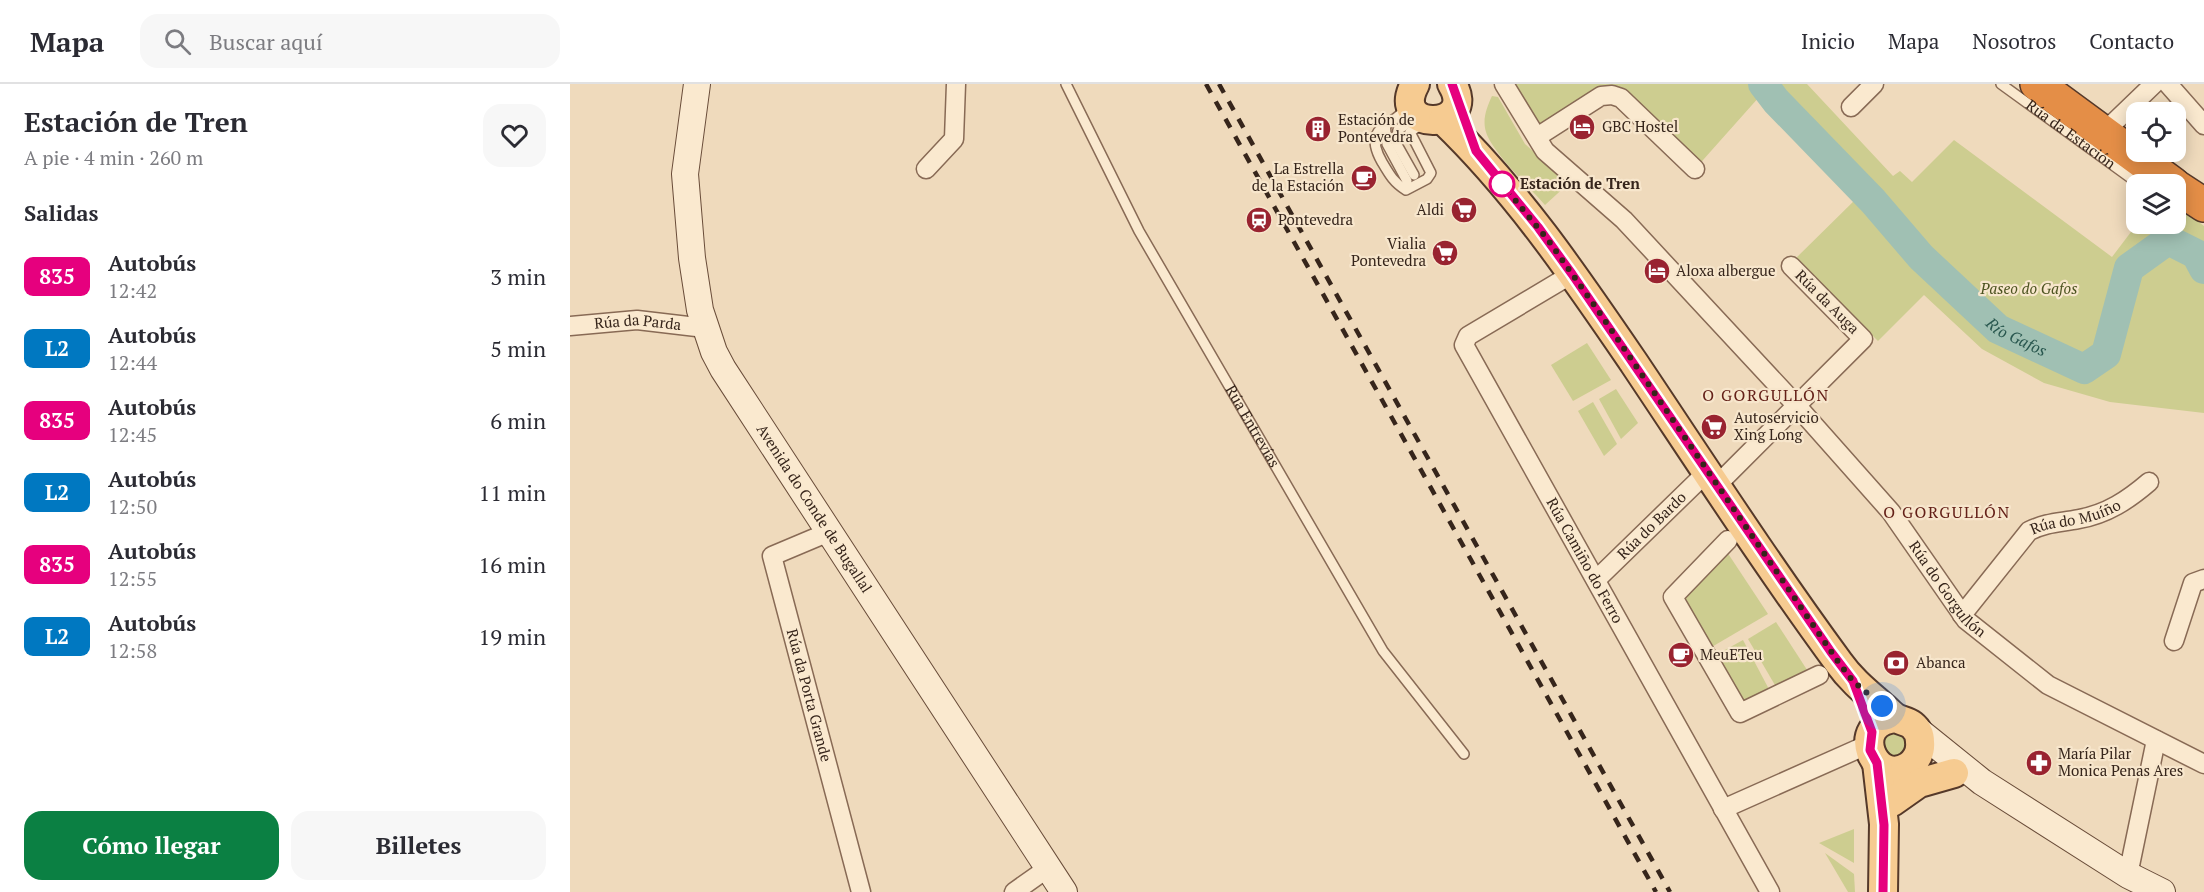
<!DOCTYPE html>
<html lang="es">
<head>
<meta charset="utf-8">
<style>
  body { margin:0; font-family:"PT Serif",serif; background:#f7f7f7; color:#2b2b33; height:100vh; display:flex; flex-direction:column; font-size:22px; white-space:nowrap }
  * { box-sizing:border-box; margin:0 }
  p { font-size:20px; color:#7c7c81 }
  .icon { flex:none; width:33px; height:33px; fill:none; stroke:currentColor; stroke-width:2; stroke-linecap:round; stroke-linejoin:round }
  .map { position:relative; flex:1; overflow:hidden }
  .details { display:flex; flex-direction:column; background:#fff; width:570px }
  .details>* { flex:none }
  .badge { padding:0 12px; border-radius:9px; font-size:21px; line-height:39px }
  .controls { position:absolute; left:1556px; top:18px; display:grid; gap:12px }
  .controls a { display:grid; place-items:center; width:60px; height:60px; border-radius:12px; background:#fff; box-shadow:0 3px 15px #0003; font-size:30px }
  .you { position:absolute; width:30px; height:30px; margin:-15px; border:4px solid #fff; border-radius:50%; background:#1a73e8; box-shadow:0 0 0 9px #1a73e833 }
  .map>.badge { position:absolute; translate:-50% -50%; box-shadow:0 0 0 3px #fff }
  h2 { padding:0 24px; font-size:22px; line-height:54px }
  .round { display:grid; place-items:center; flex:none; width:63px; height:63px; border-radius:18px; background:#f7f7f7 }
  .head { display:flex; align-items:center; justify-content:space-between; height:102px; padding:0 24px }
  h1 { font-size:28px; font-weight:800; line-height:45px }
  .action { display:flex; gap:12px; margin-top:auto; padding:12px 24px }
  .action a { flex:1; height:69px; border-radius:18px; background:#0b8043; color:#fff; font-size:24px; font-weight:800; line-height:69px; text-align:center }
  .action a+a { background:#f7f7f7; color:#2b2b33 }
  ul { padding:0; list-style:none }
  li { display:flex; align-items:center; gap:18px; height:72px; padding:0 24px }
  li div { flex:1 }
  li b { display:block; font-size:22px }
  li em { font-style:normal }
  li .badge { min-width:66px; font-weight:700; text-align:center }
  header { display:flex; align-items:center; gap:36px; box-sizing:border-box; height:84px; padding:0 30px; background:#fff; border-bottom:2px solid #e1e1e2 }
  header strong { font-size:28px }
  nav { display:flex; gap:33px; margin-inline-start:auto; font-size:21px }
  .search { width:420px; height:54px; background:#f7f7f7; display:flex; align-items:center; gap:15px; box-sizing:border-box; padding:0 21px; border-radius:18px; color:#7c7c81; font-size:22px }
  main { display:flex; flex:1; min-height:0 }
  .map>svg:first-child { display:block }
  .green { fill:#cdcd90 }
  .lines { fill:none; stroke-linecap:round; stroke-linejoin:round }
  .river { stroke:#a0c0b3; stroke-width:30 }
  .lane-casing { stroke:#886a55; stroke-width:12 }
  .street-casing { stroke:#886a55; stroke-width:21 }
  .secondary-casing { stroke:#694c39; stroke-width:28 }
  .primary-casing { stroke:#55392a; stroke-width:32 }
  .highway-casing { stroke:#55392a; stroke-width:36 }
  .lane { stroke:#fae9cf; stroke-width:9 }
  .street { stroke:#fae9cf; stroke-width:18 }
  .secondary { stroke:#fae9cf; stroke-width:26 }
  .primary { stroke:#f6cb91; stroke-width:28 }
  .highway { stroke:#e48e47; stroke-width:33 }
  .rail { stroke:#36251b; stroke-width:4.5; stroke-dasharray:10 10; stroke-linecap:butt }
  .line-casing { stroke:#fff; stroke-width:14 }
  .line { stroke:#e6007e; stroke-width:9 }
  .walk { stroke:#36251b; stroke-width:6; stroke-dasharray:0 10.8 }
  .stop-dot { fill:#fff; stroke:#e6007e; stroke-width:3 }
  .labels { text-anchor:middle; stroke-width:4.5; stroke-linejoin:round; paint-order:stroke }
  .poi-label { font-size:15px; fill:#36251b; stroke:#f7e6cc; text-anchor:start }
  .street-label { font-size:15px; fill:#36251b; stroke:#f7e6cc }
  .stop-label { font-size:15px; font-weight:bold; fill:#36251b; stroke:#f7e6cc; text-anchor:start }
  .park-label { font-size:15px; font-style:italic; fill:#4c5320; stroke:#f7e6cc }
  .water-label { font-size:16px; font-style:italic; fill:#29574f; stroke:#f7e6cc }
  .neighbourhood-label { font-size:16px; letter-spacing:1.5px; fill:#642018; stroke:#f7e6cc }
</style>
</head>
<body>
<header>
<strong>Mapa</strong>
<div class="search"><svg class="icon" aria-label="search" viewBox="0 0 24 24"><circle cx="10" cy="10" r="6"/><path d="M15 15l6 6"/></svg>Buscar aquí</div>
<nav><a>Inicio</a><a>Mapa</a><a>Nosotros</a><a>Contacto</a></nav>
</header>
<main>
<section class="details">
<div class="head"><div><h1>Estación de Tren</h1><p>A pie · 4 min · 260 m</p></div><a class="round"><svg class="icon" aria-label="heart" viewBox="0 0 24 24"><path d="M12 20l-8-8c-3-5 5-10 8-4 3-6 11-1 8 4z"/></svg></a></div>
<h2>Salidas</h2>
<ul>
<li><span class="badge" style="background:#e6007e;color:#fff">835</span><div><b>Autobús</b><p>12:42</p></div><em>3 min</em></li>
<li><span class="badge" style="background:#0078c1;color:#fff">L2</span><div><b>Autobús</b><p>12:44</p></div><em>5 min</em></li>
<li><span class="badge" style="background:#e6007e;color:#fff">835</span><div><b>Autobús</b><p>12:45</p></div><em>6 min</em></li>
<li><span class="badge" style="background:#0078c1;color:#fff">L2</span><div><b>Autobús</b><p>12:50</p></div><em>11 min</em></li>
<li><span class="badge" style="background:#e6007e;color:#fff">835</span><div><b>Autobús</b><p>12:55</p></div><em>16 min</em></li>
<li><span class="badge" style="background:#0078c1;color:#fff">L2</span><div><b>Autobús</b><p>12:58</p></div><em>19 min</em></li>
</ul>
<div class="action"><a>Cómo llegar</a><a>Billetes</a></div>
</section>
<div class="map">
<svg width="1634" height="808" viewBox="0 0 1634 808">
  <rect width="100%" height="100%" fill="#efdabc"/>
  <g class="green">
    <path d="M928,0h309l86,92 7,-5 12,11 42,-42 158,117 25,-33h38v-20l29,22v187l-94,-11 -66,-19 -62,-34 -58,-54 -46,46 -83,-82 65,-64 -100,-99 -65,73 -69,-79c-10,-5 -15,-6 -26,-3l-61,39 -32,-32 -7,2 -3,-6z"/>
    <path d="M922,12l6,1 27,47 44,39 -24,22c-15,-17 -53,-53 -59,-73 -4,-13 1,-25 6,-36z"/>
    <polygon points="1017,259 1041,296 1003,317 981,281"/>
    <polygon points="1046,305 1068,339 1051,355 1029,315"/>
    <polygon points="1023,318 1047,360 1034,372 1008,327"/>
    <polygon points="1157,468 1198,530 1140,564 1112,515"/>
    <polygon points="1206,538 1241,592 1209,608 1178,555"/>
    <polygon points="1173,556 1202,611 1175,624 1144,572"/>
    <path d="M1321,647l17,4 -1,17 -12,5c-14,-5 -14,-17 -4,-26z"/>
    <polygon points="1284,745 1284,779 1249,759"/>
    <polygon points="1255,769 1284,790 1285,808 1278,808"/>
  </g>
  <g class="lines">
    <path class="river" id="s1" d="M1193,0l13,17 97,100 48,56 77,72 86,40 22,-15 23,-86 39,-28 28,14 8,15"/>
    <defs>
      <g id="lane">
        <path id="s2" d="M496,0l73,147 244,420 81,103"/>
        <path id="s3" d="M1431,0l138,100"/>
        <path d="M837,22c-11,22 -47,17 -25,56 7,12 12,21 24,28l21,-11 4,-6 -21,-41 12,-8"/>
        <polyline points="815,39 817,60 837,97"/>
        <polyline points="844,91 826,59 828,46 846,33"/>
      </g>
      <g id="street">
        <path id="s4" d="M934,0l41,67 79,69 173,186 94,106 75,108 82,65 156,79"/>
        <polyline points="1598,0 1634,41"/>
        <polyline points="1281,23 1304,0"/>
        <polyline points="1533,49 1584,0"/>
        <polyline points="967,53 1031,12 1042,11 1051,14 1125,85"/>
        <polyline points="356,85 384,55 386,0"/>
        <path id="s5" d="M1002,190l-104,62 -4,9 306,547"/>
        <path id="s6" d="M0,242l67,-6 68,8"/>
        <polyline points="1146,402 1293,255 1221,182"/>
        <path id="s7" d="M259,448l-57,24 89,336"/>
        <polyline points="1158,456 1103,513 1170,629 1249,591"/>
        <path id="s8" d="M1026,496l111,-108"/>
        <path id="s9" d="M1392,531l67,-84c19,-9 30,-8 50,-12 28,-5 49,-19 70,-37"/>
        <polyline points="1604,557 1623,499 1634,495"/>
        <polyline points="1153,725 1299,660"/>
        <polyline points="1558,791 1586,656"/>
        <polyline points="444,808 478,784"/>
      </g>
      <g id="secondary">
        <path id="s10" d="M127,0l-12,90 7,84 8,52 14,42 9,17 341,523"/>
        <polyline points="1345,644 1412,698 1558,791 1592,808"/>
      </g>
      <g id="primary">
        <path d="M845,0c-27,50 65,46 37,0"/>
        <path d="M873,36c74,71 133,158 191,243 67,100 133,202 205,300 12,17 27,29 43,43 4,3 9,9 14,12 5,3 11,3 16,7 5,4 8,10 8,17 1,9 -3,18 -11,24 -35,23 -62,-44 -13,-48"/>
        <polyline points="1307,679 1314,740 1313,808"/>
        <polyline points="1322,718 1349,699 1384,689"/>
      </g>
      <g id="highway">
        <polyline points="1467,0 1603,100"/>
        <polyline points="1605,102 1634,121"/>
      </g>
    </defs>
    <use href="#lane" class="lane-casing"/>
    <use href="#street" class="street-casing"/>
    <use href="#secondary" class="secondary-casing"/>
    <use href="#primary" class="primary-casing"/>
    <use href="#highway" class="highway-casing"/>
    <use href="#lane" class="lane"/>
    <use href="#street" class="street"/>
    <use href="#secondary" class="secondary"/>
    <use href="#primary" class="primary"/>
    <use href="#highway" class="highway"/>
    <g class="rail">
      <polyline points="636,0 1086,808"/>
      <polyline points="649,0 1100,808"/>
    </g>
  </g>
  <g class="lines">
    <defs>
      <polyline id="line" points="882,0 906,67 968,143 1002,190 1261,568 1283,597 1302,648 1300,666 1307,679 1314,741 1313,808"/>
    </defs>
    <use href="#line" class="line-casing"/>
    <use href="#line" class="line"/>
    <polyline class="walk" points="932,100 978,156 1027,225 1269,579 1283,597 1312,622"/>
  </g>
  <defs>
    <symbol id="hotel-disc" viewBox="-11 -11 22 22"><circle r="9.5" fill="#992330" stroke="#f7e6cc"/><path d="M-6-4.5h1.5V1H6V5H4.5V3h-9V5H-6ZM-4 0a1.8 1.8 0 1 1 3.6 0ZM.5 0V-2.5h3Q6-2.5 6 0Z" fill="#fff"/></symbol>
    <symbol id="building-disc" viewBox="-11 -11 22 22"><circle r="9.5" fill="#992330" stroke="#f7e6cc"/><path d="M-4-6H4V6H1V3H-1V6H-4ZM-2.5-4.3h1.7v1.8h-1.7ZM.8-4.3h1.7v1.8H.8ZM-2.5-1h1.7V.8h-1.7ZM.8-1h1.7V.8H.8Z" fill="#fff"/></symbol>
    <symbol id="cafe-disc" viewBox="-11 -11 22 22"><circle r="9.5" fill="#992330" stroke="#f7e6cc"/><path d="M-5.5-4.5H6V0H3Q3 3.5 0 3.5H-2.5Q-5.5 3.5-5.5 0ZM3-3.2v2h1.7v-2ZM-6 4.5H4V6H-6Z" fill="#fff"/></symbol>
    <symbol id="supermarket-disc" viewBox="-11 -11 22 22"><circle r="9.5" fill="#992330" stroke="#f7e6cc"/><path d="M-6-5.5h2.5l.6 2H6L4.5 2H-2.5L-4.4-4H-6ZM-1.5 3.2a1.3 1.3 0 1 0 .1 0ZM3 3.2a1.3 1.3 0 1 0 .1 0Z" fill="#fff"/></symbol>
    <symbol id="station-disc" viewBox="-11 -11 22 22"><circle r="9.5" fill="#992330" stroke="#f7e6cc"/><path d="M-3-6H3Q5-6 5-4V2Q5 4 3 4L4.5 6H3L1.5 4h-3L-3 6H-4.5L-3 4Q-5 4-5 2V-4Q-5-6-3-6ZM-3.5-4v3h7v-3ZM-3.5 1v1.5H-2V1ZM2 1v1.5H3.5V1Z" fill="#fff"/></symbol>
    <symbol id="bank-disc" viewBox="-11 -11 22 22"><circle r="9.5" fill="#992330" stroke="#f7e6cc"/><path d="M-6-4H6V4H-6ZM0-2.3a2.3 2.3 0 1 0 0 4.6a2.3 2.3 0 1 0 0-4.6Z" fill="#fff"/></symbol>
    <symbol id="pharmacy-disc" viewBox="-11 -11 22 22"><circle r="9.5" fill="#992330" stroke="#f7e6cc"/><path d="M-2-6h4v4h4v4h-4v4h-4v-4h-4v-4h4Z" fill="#fff"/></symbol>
  </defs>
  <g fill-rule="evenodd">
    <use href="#hotel-disc" x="997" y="28" width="30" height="30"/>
    <use href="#building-disc" x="733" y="30" width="30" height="30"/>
    <use href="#cafe-disc" x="779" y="79" width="30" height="30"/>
    <use href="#supermarket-disc" x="879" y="111" width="30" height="30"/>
    <use href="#station-disc" x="674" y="121" width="30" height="30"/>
    <use href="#supermarket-disc" x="860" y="154" width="30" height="30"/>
    <use href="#hotel-disc" x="1072" y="172" width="30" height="30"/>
    <use href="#supermarket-disc" x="1129" y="328" width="30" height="30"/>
    <use href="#cafe-disc" x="1096" y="556" width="30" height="30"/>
    <use href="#bank-disc" x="1311" y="564" width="30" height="30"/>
    <use href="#pharmacy-disc" x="1454" y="664" width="30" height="30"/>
  </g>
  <circle class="stop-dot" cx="932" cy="100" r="12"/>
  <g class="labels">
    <g class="poi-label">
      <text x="768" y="41">Estación de<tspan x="768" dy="17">Pontevedra</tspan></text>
      <text x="1032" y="48">GBC Hostel</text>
      <text x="774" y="90" text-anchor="end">La Estrella<tspan x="774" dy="17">de la Estación</tspan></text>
      <text x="874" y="131" text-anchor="end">Aldi</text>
      <text x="708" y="141">Pontevedra</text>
      <text x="856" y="165" text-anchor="end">Vialia<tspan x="856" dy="17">Pontevedra</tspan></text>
      <text x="1106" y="192">Aloxa albergue</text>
      <text x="1164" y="339">Autoservicio<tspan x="1164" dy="17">Xing Long</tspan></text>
      <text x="1130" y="576">MeuETeu</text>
      <text x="1346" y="584">Abanca</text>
      <text x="1488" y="675">María Pilar<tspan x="1488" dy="17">Monica Penas Ares</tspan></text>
    </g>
    <g class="street-label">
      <text dy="5" stroke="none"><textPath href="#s3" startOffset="86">Rúa da Estación</textPath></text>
      <text transform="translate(1257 218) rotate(45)" y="5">Rúa da Auga</text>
      <text dy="5" stroke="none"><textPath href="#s6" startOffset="68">Rúa da Parda</textPath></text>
      <text dy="5" stroke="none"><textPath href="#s2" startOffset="390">Rúa Entrevías</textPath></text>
      <text dy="5" stroke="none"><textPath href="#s10" startOffset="458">Avenida do Conde de Bugallal</textPath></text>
      <text dy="5" stroke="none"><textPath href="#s9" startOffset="156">Rúa do Muíño</textPath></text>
      <text dy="5" stroke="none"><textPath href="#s8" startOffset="78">Rúa do Bardo</textPath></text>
      <text dy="5" stroke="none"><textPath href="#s5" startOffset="378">Rúa Camiño do Ferro</textPath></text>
      <text dy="5" stroke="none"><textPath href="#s4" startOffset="675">Rúa do Gorgullón</textPath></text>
      <text dy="5" stroke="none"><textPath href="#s7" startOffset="206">Rúa da Porta Grande</textPath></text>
    </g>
    <g class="stop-label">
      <text x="950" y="105">Estación de Tren</text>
    </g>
    <g class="park-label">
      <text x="1459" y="210">Paseo do Gafos</text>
    </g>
    <g class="water-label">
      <text dy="6" stroke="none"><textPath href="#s1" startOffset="360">Río Gafos</textPath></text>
    </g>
    <g class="neighbourhood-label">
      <text x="1196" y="317">O GORGULLÓN</text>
      <text x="1377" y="434">O GORGULLÓN</text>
    </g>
  </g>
</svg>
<div class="controls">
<a><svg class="icon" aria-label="locate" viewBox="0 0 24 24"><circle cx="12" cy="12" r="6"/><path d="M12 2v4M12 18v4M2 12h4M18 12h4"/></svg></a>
<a><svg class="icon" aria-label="layers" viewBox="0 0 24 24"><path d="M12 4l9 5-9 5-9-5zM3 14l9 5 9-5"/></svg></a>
</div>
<div class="you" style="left:1312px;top:622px"></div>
</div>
</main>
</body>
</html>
